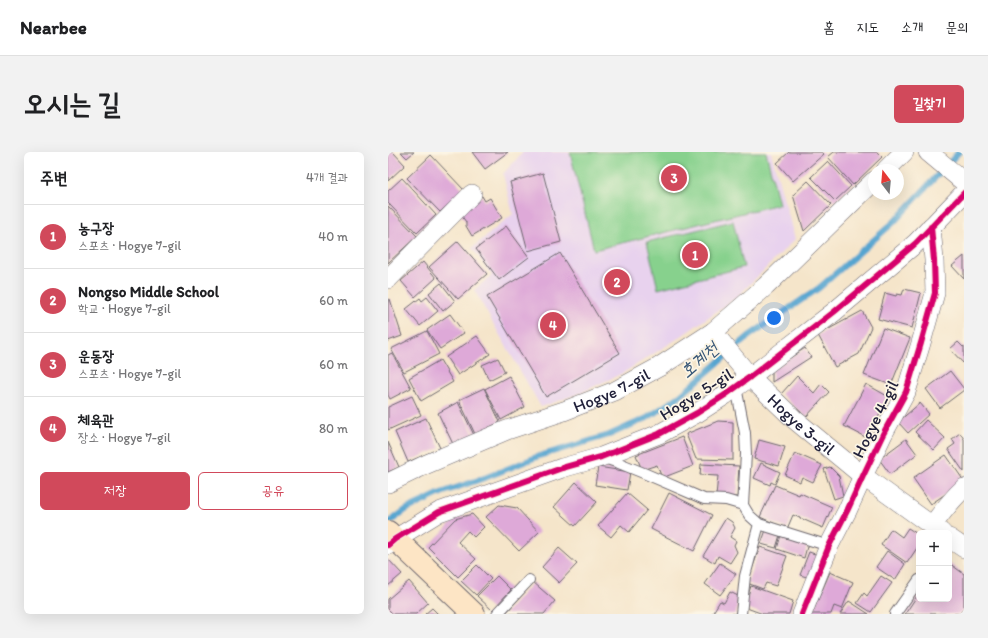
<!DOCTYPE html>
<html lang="ko">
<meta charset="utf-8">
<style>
:root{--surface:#fff;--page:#f2f2f2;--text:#202124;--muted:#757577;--line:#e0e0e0;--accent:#d1495b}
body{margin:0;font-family:Itim,"Poor Story",sans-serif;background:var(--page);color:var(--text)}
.controls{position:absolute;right:12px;bottom:12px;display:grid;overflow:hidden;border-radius:6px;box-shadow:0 4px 16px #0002}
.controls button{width:36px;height:36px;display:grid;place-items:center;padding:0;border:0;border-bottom:1px solid var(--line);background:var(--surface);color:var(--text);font:20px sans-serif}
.compass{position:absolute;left:480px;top:12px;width:36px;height:36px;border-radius:50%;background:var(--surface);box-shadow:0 4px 16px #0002;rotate:344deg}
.you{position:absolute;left:386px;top:166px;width:14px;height:14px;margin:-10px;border:3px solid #fff;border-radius:50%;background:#1a73e8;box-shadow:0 0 0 6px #1a73e833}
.badge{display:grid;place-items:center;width:26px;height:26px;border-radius:50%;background:var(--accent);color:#fff;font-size:13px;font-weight:700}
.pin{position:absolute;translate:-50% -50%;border:2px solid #fff;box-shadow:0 1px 4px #0006}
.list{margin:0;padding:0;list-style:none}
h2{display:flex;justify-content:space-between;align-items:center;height:52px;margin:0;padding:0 16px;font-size:17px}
h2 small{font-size:13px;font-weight:400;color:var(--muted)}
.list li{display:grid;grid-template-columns:26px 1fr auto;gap:12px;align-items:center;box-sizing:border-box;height:64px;padding:0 16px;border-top:1px solid var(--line)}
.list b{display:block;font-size:15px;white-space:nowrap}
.list p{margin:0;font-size:13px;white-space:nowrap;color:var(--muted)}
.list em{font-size:13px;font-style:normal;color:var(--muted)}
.actions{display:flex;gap:8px;padding:12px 16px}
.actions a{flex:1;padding:9px 0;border:1px solid var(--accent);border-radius:6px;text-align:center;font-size:14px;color:var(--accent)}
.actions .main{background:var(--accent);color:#fff}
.map{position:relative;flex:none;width:576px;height:462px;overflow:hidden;border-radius:6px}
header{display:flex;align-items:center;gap:24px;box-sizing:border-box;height:56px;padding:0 20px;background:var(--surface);border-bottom:1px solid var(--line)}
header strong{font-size:19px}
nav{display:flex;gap:22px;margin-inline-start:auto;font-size:14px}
.intro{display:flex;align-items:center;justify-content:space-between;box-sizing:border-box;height:96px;padding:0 24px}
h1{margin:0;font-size:28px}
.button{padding:10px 18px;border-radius:6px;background:var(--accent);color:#fff;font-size:14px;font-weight:700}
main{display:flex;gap:24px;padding:0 24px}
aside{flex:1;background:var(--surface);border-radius:6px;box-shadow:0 4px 16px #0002}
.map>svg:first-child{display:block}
</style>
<header>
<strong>Nearbee</strong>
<nav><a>홈</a><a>지도</a><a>소개</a><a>문의</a></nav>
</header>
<div class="intro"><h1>오시는 길</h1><a class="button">길찾기</a></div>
<main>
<aside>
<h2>주변<small>4개 결과</small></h2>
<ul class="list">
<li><span class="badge">1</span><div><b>농구장</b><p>스포츠 · Hogye 7-gil</p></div><em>40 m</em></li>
<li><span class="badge">2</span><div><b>Nongso Middle School</b><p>학교 · Hogye 7-gil</p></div><em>60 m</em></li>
<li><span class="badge">3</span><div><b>운동장</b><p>스포츠 · Hogye 7-gil</p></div><em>60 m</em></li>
<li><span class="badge">4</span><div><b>체육관</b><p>장소 · Hogye 7-gil</p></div><em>80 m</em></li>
</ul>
<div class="actions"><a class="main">저장</a><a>공유</a></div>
</aside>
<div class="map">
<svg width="576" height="462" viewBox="0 0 576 462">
<rect width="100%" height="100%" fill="#fcf5e5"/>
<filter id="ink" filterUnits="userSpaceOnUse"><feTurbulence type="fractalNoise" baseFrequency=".025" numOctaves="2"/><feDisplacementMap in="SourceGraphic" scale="8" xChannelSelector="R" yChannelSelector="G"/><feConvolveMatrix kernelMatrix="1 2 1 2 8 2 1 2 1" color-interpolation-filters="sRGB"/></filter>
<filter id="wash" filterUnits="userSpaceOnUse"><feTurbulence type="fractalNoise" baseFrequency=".012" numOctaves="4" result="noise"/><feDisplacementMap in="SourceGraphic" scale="16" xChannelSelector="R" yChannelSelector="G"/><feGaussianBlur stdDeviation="0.9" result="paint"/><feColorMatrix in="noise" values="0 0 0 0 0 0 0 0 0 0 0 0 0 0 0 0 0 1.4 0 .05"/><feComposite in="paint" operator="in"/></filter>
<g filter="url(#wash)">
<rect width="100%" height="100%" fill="#f5e5ca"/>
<path fill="#e8d2ee" d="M 135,0 L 383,0 L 407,87 L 348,146 L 289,187 L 235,221 L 192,241 L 153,255 L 86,138 L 104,123 L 84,96 L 125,62 L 115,22 Z"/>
<path fill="#87d18d" stroke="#547a64" d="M 182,0 L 378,0 L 391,52 L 206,98 Z
M 345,69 L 356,115 L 270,137 L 259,90 Z"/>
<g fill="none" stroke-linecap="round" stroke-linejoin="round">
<path stroke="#56a5d0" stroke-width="6" d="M 0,371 L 19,357 L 53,341 L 99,325 L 151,304 L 221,283 L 259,266 L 292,244 L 361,184 L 431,136 L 506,70 L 571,0"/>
</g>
<g id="blocks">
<path fill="#dea9d8" d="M 0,0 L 5,0 L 17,13 L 0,29 Z
M 13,0 L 26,0 L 19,6 Z
M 84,0 L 120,0 L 97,17 Z
M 401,0 L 434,0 L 436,2 L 405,29 L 389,11 Z
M 446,0 L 489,0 L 494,5 L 465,33 L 440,5 Z
M 43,3 L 76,38 L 52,60 L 19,26 Z
M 440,9 L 463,34 L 447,49 L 423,25 Z
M 155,21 L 173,90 L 140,99 L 122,30 Z
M 14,26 L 48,63 L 29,81 L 0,51 L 0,39 Z
M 420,29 L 443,53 L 416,79 L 405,43 Z
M 94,44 L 97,49 L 102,46 L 114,66 L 84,84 L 78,74 L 78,70 L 73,63 L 78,53 Z
M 0,54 L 29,84 L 0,111 Z
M 118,74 L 141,105 L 111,128 L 88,97 Z
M 70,89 L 99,122 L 70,147 L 41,115 Z
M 172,101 L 232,201 L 158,245 L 99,145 Z
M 576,104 L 576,127 L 564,114 Z
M 35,110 L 48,126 L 27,145 L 13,129 Z
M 53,131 L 67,149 L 55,159 L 41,141 Z
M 516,137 L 533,141 L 524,176 L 490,167 L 497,141 L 508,144 L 509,142 L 514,143 Z
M 39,145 L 50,159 L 32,174 L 18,157 L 32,146 L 34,149 Z
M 2,147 L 14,184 L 0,189 L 0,148 Z
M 474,159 L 483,175 L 471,202 L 447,215 L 430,183 Z
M 62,162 L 76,181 L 52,197 L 39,178 Z
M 495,176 L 522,186 L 503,233 L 476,223 Z
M 39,179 L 51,202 L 16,220 L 3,197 Z
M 89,184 L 102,202 L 70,223 L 58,205 Z
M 570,190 L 575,195 L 576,194 L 576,212 L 562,197 Z
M 417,196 L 423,205 L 384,230 L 384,218 Z
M 4,201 L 23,236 L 2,247 L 0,243 L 0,203 Z
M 110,206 L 117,220 L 101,228 L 94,213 Z
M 52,208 L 65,230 L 33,249 L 21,226 Z
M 562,219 L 576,237 L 576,238 L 552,256 L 538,237 Z
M 121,224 L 137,255 L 113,268 L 97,237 Z
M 409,224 L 426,241 L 433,232 L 441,240 L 418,265 L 393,242 Z
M 478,232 L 501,245 L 479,286 L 456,274 Z
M 96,236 L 112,270 L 87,282 L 71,248 Z
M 24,244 L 33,263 L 0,278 L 0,255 Z
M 70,250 L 86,283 L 65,292 L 50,261 Z
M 532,251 L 541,262 L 520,281 L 510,270 Z
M 38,266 L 52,296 L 20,310 L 7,280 Z
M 538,268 L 557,286 L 546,298 L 527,280 Z
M 330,269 L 345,270 L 345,308 L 308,307 L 298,282 Z
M 572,281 L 576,287 L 576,320 L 560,297 L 567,292 L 564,287 Z
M 294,285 L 305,314 L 274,326 L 269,313 L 254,318 L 248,303 Z
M 518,287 L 529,302 L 502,322 L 491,307 Z
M 371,288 L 397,295 L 391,314 L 366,307 Z
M 0,290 L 11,315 L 0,320 Z
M 407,301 L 434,313 L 425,330 L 414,325 L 412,330 L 397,323 Z
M 558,303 L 576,329 L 543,352 L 525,326 Z
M 373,311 L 392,320 L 387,332 L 383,330 L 382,333 L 366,326 Z
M 313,312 L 351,314 L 349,345 L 328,344 L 330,324 L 312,323 Z
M 210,315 L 242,320 L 239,338 L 207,333 Z
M 442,315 L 451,324 L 455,344 L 446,347 L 436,317 Z
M 188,330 L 209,350 L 187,374 L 166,355 Z
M 387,333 L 411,343 L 412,341 L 444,355 L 435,376 L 405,363 L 399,377 L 372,365 Z
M 239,341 L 259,358 L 241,380 L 233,373 L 223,385 L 210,374 Z
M 281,341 L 324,363 L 306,399 L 263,377 Z
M 111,353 L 129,356 L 151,380 L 131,399 L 98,365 Z
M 84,362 L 96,375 L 86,385 L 80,379 L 70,390 L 88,407 L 70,425 L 40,395 L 67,367 Z
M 338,366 L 344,370 L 347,376 L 342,385 L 348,389 L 346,393 L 349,400 L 342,411 L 330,404 L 327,411 L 315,404 Z
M 520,376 L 531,383 L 531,393 L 519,411 L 493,393 L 503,377 L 514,385 Z
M 378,378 L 392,383 L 388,396 L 373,392 Z
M 393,383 L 420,391 L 416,406 L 389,397 Z
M 372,395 L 399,404 L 388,434 L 378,431 L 375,437 L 359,431 Z
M 171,396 L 189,412 L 171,431 L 154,415 Z
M 499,399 L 517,412 L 507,428 L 488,415 Z
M 421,400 L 430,403 L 422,426 L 412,423 Z
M 0,407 L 14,422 L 0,434 Z
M 332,411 L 348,422 L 332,443 L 317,432 Z
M 561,411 L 576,422 L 576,456 L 572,462 L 517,462 L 531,441 L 531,447 L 561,447 Z
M 89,413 L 103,427 L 88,443 L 73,429 Z
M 442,420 L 465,430 L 454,457 L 446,454 L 443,462 L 424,462 Z
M 109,424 L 123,438 L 104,458 L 89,444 Z
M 493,424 L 504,431 L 483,460 L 469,451 L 476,441 L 479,444 Z
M 21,429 L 40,451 L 28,462 L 5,462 L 0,457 L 0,447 Z
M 145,430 L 167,449 L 156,462 L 117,462 Z
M 363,434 L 405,449 L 401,462 L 375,462 L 356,455 Z
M 342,440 L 350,444 L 348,462 L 324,462 L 332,449 L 336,451 Z
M 461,449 L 481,462 L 452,462 Z
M 44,456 L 50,462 L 37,462 Z"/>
</g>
</g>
<g filter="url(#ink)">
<use href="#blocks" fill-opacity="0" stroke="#6c666d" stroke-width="1"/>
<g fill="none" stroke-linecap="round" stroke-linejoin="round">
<defs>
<path id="lane" d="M 348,235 L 357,281 L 358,302 L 355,353 L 361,363 L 371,372 L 441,394
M 216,306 L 231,311 L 258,322 L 316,347 L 338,348 L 355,353
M 109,462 L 141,428
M 353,462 L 357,424 L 371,372
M 507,462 L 531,428"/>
<g id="street">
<path d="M 540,0 L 576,30"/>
<path d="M 498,18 L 516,0"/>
<path d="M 0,127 L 84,42"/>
<path id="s1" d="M 325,180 L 362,225 L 407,268 L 475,324 L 554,381"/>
<path id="s2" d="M 0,331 L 39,312 L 119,278 L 176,259 L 227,239 L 271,215 L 325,180 L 378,134 L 486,29"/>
<path d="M 544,374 C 554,360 563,348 576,336"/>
<path d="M 561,386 L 576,396"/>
<path d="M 0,393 L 7,387 L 51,360 L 174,316 L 213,305 L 271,282 L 309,261 L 337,243 L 362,225 L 446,160 L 528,91 L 576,41"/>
<path d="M 414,462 L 441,394 L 459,359 L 475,324 L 495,282 L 518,240 L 533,191 L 547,141 L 546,108 L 543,75"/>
</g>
<path id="secondary" d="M 0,380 L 86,462"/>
</defs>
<use href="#lane" stroke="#6c666d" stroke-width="12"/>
<use href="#street" stroke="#6c666d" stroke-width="20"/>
<use href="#secondary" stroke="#6c666d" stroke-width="24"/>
<use href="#lane" stroke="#fff" stroke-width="10"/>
<use href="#street" stroke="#fff" stroke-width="19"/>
<use href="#secondary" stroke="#fde5c5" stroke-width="22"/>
<defs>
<path id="cycleway" d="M 0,393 L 7,387 L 51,360 L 174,316 L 213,305 L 271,282 L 309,261 L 337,243 L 362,225 L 446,160 L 528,91 L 576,41
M 414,462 L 441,394 L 459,359 L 475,324 L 495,282 L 518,240 L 533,191 L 547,141 L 546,108 L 543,75"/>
</defs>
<use href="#cycleway" stroke="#fcf5e5" stroke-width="8"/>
<use href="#cycleway" stroke="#d6006c" stroke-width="6"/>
</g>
</g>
<g text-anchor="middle" stroke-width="3.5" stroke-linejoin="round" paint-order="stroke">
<g font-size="17" fill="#22223b" stroke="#fcf5e5">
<text dy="6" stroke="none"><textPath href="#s2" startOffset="242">Hogye 7-gil</textPath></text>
<text transform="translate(308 242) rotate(-32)" y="6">Hogye 5-gil</text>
<text transform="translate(487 267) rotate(-64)" y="6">Hogye 4-gil</text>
<text dy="6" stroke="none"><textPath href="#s1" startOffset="128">Hogye 3-gil</textPath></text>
</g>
<g font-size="18" font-style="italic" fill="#375677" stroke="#fcf5e5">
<text transform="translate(311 208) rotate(-41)" y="6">호계천</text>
</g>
</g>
</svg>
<div class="controls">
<button>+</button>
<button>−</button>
</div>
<svg class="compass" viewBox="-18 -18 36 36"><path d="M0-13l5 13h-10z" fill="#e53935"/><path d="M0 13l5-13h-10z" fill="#757577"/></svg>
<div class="you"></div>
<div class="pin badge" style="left:307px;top:103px">1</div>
<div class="pin badge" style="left:229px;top:130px">2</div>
<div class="pin badge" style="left:286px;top:26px">3</div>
<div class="pin badge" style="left:165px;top:173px">4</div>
</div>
</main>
